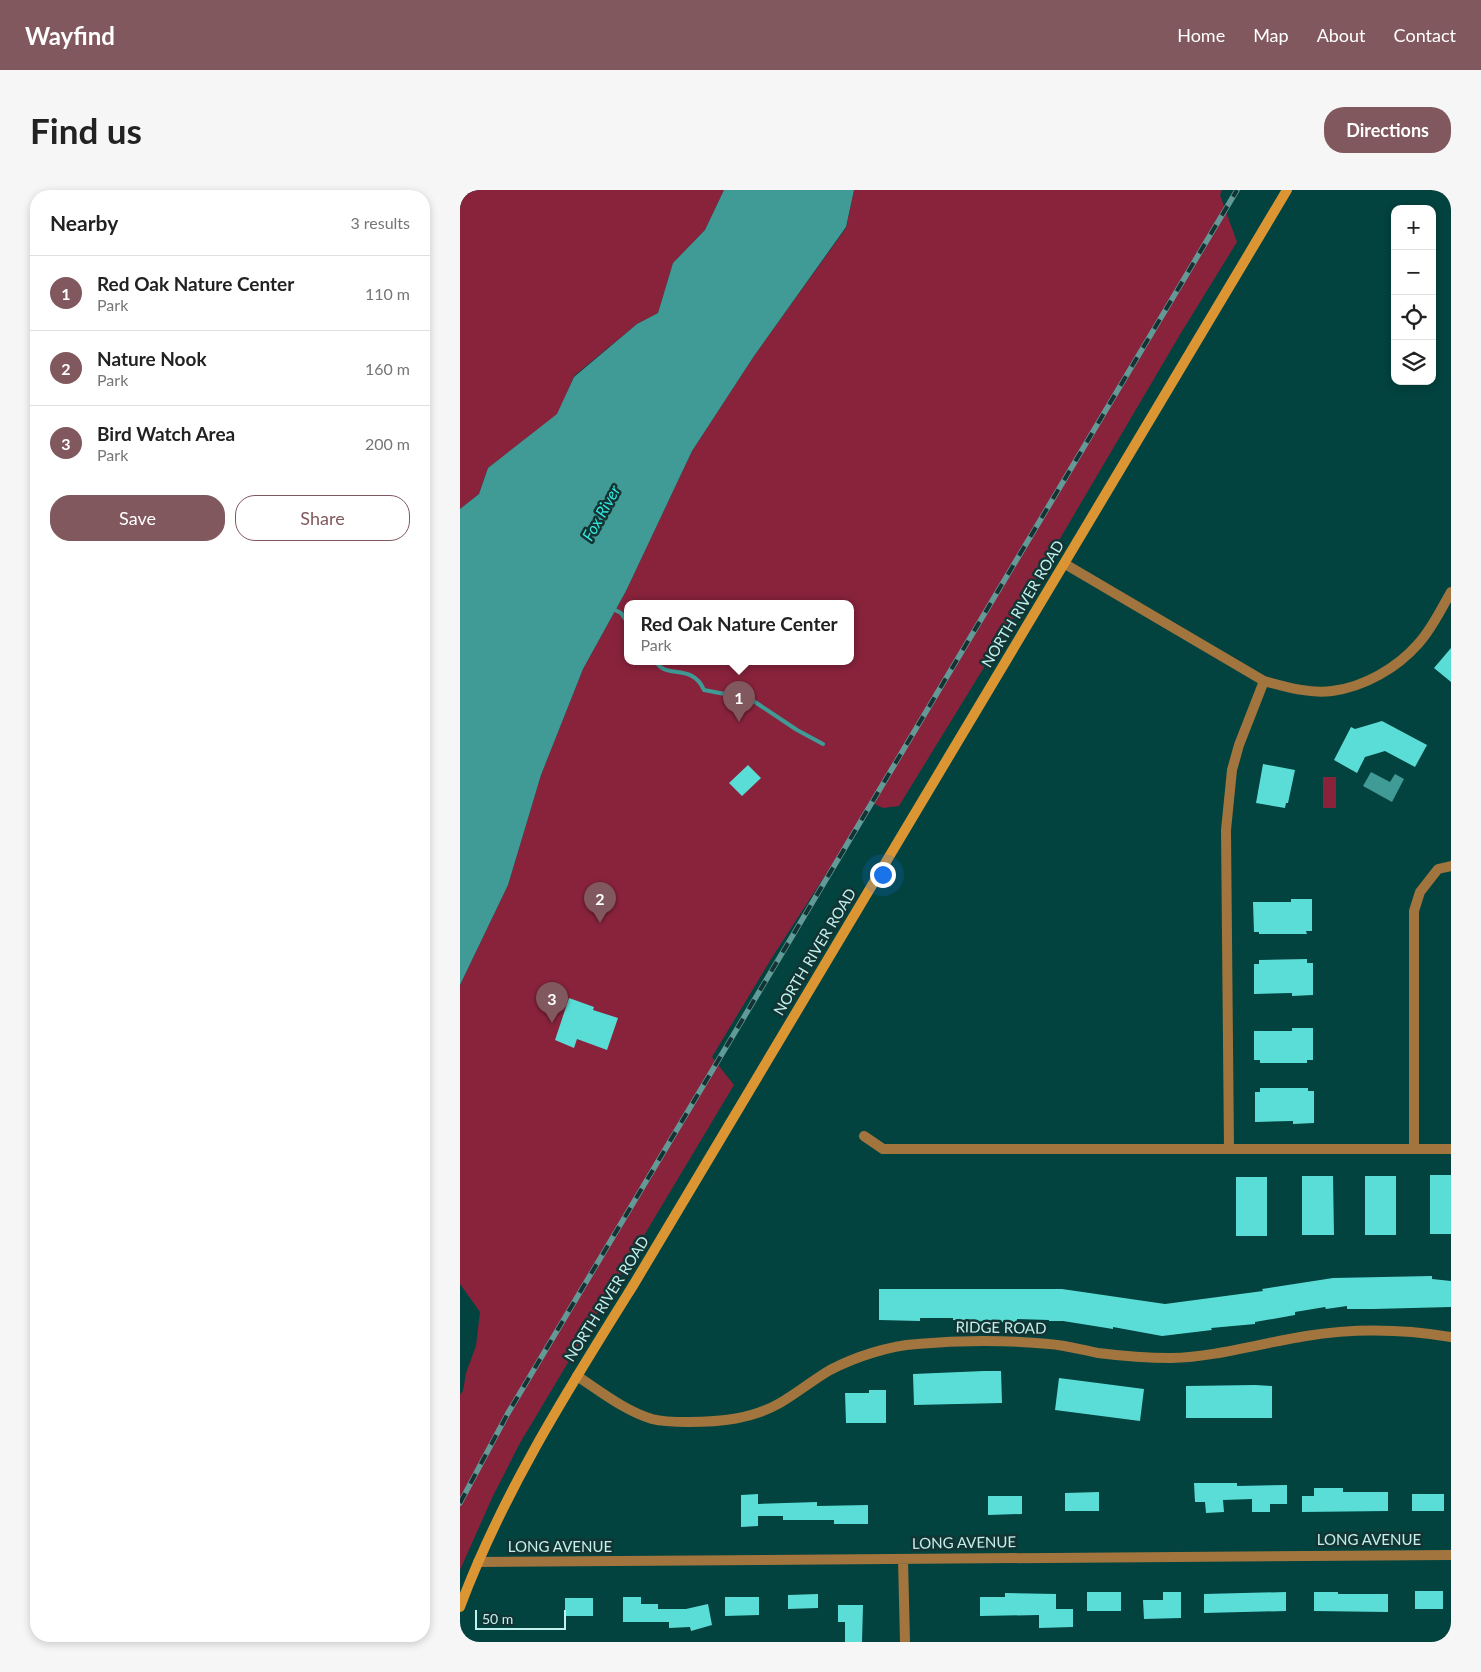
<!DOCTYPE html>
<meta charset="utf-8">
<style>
:root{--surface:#fff;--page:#f6f6f6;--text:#222;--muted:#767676;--line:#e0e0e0;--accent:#80585d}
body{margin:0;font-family:Lato,sans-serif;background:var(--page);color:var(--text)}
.controls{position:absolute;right:15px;top:15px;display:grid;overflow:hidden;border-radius:10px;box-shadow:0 2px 8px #0003}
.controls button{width:45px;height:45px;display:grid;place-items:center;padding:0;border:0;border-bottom:1px solid var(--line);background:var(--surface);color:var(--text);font:25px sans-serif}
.scale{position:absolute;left:15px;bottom:12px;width:91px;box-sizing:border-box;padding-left:5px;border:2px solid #c1f0ed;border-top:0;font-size:14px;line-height:18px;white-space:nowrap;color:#c1f0ed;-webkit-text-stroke:4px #133433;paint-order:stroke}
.you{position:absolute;left:422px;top:684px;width:18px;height:18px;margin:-12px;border:4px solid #fff;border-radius:50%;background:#1a73e8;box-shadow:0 0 0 8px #1a73e833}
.badge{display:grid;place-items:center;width:32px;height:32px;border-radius:50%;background:var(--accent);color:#fff;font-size:16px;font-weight:700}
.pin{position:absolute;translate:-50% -41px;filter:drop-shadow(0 1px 2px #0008)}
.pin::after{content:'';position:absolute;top:26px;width:18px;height:15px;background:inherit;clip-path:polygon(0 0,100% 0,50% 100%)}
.popup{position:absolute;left:164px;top:410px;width:230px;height:65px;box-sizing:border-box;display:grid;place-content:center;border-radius:10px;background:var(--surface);filter:drop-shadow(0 1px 4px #0005);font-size:16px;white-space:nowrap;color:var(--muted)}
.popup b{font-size:19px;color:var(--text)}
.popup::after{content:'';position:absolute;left:50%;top:100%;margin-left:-10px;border:10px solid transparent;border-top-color:var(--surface)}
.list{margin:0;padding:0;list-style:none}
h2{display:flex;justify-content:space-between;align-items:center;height:65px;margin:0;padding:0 20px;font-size:21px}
h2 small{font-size:16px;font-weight:400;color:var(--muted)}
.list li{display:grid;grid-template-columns:32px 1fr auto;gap:15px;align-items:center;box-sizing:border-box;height:75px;padding:0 20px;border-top:1px solid var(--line)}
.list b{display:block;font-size:19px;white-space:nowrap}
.list p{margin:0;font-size:16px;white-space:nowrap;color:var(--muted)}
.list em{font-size:16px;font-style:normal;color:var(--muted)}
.actions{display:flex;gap:10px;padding:15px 20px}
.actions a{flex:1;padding:11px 0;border:1px solid var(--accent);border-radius:20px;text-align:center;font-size:18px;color:var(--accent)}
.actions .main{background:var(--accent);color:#fff}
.icon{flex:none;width:28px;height:28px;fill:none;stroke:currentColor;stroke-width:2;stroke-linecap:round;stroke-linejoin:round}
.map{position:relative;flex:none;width:991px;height:1452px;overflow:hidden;border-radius:20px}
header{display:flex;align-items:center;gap:30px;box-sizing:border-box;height:70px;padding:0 25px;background:var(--accent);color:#fff}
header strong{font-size:24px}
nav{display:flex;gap:28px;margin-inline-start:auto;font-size:18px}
.intro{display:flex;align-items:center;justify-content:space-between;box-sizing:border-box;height:120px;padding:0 30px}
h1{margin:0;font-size:35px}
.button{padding:12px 22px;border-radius:20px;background:var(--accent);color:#fff;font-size:18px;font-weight:700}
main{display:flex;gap:30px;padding:0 30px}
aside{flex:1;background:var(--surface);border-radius:20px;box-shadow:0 2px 8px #0003}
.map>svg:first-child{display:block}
</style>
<header>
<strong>Wayfind</strong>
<nav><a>Home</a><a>Map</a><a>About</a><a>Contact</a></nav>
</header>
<div class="intro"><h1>Find us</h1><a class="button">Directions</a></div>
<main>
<aside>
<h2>Nearby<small>3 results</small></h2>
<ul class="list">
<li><span class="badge">1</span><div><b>Red Oak Nature Center</b><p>Park</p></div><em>110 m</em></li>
<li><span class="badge">2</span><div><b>Nature Nook</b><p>Park</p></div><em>160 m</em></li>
<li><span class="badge">3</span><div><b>Bird Watch Area</b><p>Park</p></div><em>200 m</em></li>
</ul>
<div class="actions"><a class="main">Save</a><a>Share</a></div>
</aside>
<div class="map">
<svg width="991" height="1452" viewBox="0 0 991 1452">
<rect width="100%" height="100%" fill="#02423f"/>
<path fill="#89233c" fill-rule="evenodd" d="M 0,0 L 264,0 L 245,40 L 213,73 L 198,123 L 177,134 L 114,186 L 98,224 L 28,278 L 19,304 L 0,319 Z
M 394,0 L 762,0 L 760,5 L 777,52 L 721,143 L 531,466 L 439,616 L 423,618 L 412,613 L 313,766 L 252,867 L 274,895 L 60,1253 L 33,1306 L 0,1380 L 0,1204 L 3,1201 L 6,1183 L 16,1156 L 20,1122 L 0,1094 L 0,795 L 48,695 L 81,585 L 123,479 L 166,401 L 232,261 L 294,166 L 386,38 ZM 168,413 L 390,413 L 390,471 L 168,471 Z
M 863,587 L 876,587 L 876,618 L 863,618 Z"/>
<path fill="#409a96" d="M 264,0 L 394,0 L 386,37 L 294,166 L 232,261 L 166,401 L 123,479 L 81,585 L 48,695 L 0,795 L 0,319 L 19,304 L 28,278 L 97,224 L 114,187 L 177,134 L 198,123 L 213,73 L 245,40 Z
M 911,582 L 930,592 L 935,584 L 944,589 L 932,612 L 903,596 Z"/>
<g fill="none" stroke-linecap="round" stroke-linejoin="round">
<path stroke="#409a96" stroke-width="4" d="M 155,420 L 161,423 L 168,433
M 196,471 C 204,490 232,472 244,500 L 270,505 L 274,504 L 292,510 L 337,540 L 363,554"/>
</g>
<path fill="#5bddd7" d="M 991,458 L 991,492 L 974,478 Z
M 922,531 L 967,555 L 955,577 L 925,561 L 905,567 L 897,583 L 874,570 L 891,537 L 895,539 Z
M 803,574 L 835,580 L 828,613 L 826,613 L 825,618 L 796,613 Z
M 288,575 L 301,588 L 282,606 L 269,593 Z
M 831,709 L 852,709 L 852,741 L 846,741 L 847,744 L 799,744 L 799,742 L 794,742 L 793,712 L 831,712 Z
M 847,769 L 847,773 L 853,773 L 853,805 L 832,806 L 832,803 L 794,804 L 794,774 L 799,774 L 799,770 Z
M 109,808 L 134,817 L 133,820 L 158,828 L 147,860 L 117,849 L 114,858 L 95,850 Z
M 832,838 L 853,838 L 853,870 L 847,870 L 847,873 L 800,873 L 800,870 L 794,870 L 794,841 L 832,841 Z
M 800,898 L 848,898 L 848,901 L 854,901 L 854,933 L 833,934 L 833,931 L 795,932 L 795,902 L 800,902 Z
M 970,985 L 991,985 L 991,1044 L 970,1044 Z
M 842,986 L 873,986 L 874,1045 L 842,1045 Z
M 905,986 L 936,986 L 936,1045 L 905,1045 Z
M 776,987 L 807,987 L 807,1046 L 776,1046 Z
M 972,1086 L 972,1089 L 991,1091 L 991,1117 L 913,1119 L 887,1119 L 887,1116 L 866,1119 L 865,1117 L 835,1122 L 835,1125 L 795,1132 L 795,1134 L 751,1138 L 752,1140 L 702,1146 L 653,1137 L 653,1139 L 603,1131 L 589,1131 L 589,1130 L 557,1129 L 557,1132 L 533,1132 L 493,1130 L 493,1128 L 460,1128 L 460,1131 L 419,1130 L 419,1099 L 602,1099 L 705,1114 L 803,1101 L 802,1099 L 873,1088 Z
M 524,1181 L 541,1181 L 542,1213 L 454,1215 L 453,1184 Z
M 599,1188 L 684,1199 L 680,1231 L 595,1220 Z
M 795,1195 L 812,1196 L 812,1228 L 726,1228 L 726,1196 Z
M 409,1200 L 426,1200 L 426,1233 L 386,1233 L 385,1203 L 409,1203 Z
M 734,1293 L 777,1293 L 777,1296 L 827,1295 L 827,1314 L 810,1314 L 810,1322 L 792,1322 L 792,1309 L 763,1310 L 764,1322 L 746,1323 L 745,1312 L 735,1312 Z
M 854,1298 L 883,1298 L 883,1302 L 928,1302 L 928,1321 L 842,1322 L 842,1306 L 854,1306 Z
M 639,1302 L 639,1321 L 605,1321 L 605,1303 Z
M 298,1304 L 298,1314 L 357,1312 L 357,1316 L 408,1315 L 408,1334 L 374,1334 L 374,1330 L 323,1330 L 323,1326 L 298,1326 L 298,1336 L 281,1337 L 281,1305 Z
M 952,1304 L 984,1304 L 984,1321 L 952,1321 Z
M 528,1306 L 562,1306 L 562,1324 L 528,1325 Z
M 955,1401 L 983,1401 L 983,1419 L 955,1419 Z
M 627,1402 L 661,1402 L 661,1421 L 627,1421 Z
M 703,1402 L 721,1402 L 721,1428 L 684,1429 L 683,1410 L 703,1410 Z
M 826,1402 L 826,1421 L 744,1423 L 744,1404 Z
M 854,1402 L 878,1402 L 878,1404 L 928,1404 L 928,1422 L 854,1421 Z
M 545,1403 L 596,1404 L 596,1419 L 613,1419 L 613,1437 L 579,1438 L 579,1425 L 520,1426 L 520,1407 L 545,1407 Z
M 358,1404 L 358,1418 L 328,1419 L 328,1405 Z
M 163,1407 L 181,1407 L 181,1414 L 198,1414 L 198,1419 L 226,1419 L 248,1414 L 252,1435 L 231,1441 L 230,1437 L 209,1438 L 209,1432 L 163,1432 Z
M 265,1407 L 299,1407 L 299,1425 L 265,1426 Z
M 105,1408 L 133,1408 L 133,1426 L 105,1426 Z
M 378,1415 L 403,1415 L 402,1452 L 385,1452 L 385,1432 L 378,1432 Z"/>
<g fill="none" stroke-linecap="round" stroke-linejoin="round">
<path stroke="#a1753d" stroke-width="10" d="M 605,374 L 804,491 L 779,555 L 772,580 L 766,640 L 769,959 L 991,959
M 804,491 C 826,497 850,504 872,501 C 904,497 937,478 958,454 C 972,439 981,419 991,402
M 404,946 L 423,959 L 769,959
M 954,959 L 954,721 L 960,702 L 978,679 L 991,676
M 117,1186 C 140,1201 165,1221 192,1229 C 204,1232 216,1232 228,1232 C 261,1232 292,1229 320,1213 C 337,1203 353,1190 370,1180 C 395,1167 428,1156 457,1154 C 500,1150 546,1150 589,1154 C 605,1155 622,1160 638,1163 C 662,1166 687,1168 711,1168 C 756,1167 801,1153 846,1146 C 894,1138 943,1139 991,1147
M 443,1369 L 445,1452
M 18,1372 L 991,1365"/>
<path stroke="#dc9533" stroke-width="10" d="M 0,1417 C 43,1302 109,1198 174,1094 L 827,0"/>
<defs>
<path id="rail" d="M 0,1313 L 48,1223 L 777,0"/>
</defs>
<use href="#rail" stroke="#629a97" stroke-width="5.5"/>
<use href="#rail" stroke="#133433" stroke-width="4" stroke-dasharray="11" stroke-linecap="butt"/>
</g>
<g text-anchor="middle" stroke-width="5" stroke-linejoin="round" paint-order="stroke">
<g font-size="15" fill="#c1f0ed" stroke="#133433">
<text transform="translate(563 414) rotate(-59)" y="5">NORTH RIVER ROAD</text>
<text transform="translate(355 762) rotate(-59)" y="5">NORTH RIVER ROAD</text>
<text transform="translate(147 1109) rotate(-58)" y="5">NORTH RIVER ROAD</text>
<text transform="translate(541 1138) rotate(1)" y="5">RIDGE ROAD</text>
<text x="909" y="1355">LONG AVENUE</text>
<text transform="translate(504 1353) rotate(-1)" y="5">LONG AVENUE</text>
<text x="100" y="1362">LONG AVENUE</text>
</g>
<g font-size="16" font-style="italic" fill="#32eae3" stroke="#133433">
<text transform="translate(141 323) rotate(-61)" y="6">Fox River</text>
</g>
</g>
</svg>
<div class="controls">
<button>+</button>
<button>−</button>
<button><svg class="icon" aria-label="locate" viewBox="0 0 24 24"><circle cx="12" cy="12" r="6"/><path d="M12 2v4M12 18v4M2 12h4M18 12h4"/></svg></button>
<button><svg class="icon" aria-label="layers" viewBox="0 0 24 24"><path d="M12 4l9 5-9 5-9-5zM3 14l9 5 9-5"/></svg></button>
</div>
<div class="scale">50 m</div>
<div class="you"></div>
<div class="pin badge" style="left:279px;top:532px">1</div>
<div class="popup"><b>Red Oak Nature Center</b>Park</div>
<div class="pin badge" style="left:140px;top:733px">2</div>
<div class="pin badge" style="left:92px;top:833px">3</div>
</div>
</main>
